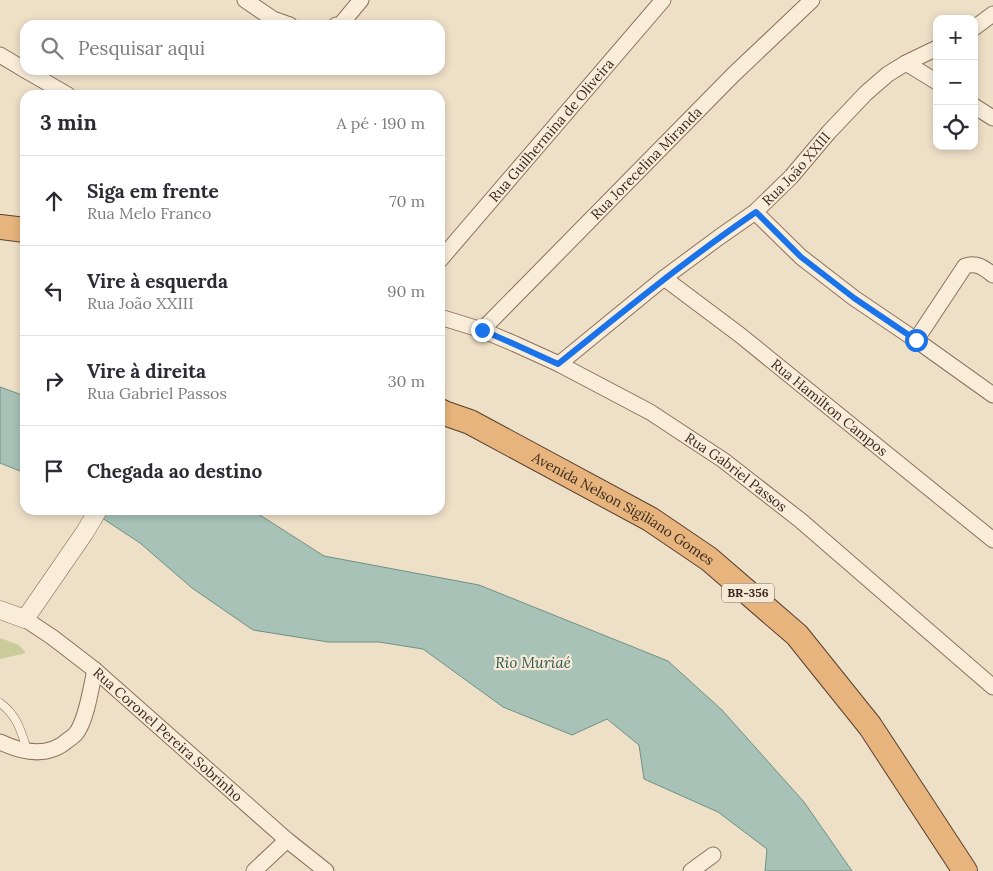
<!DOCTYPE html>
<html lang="pt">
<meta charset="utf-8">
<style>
:root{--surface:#fff;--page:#f7f7f7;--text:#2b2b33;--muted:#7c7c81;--line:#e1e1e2}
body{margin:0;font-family:Lora,serif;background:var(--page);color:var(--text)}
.controls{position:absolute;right:15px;top:15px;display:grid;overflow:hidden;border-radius:10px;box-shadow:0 2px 8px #0003}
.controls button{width:45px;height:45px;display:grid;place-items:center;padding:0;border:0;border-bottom:1px solid var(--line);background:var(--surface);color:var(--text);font:25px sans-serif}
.stop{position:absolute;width:15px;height:15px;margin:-11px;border:4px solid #1a73e8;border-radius:50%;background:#fff}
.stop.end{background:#1a73e8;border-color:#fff;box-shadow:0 1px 5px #0008}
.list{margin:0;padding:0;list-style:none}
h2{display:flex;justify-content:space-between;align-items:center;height:65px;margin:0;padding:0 20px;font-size:21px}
h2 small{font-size:16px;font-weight:400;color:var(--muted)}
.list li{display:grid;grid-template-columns:32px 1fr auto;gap:15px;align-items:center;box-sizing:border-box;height:90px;padding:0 20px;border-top:1px solid var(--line)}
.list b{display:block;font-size:19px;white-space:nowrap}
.list p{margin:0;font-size:16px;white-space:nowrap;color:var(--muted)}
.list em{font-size:16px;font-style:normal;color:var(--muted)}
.icon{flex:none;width:28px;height:28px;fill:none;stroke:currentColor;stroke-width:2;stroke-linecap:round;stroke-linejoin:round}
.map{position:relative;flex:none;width:993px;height:871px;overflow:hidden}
.search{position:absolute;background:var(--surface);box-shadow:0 2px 8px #0003;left:20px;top:20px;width:425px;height:55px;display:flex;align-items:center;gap:12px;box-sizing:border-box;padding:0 18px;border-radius:15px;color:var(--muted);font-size:19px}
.panel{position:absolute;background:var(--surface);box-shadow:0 2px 8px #0003;left:20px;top:90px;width:425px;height:425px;border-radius:15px}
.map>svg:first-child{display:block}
</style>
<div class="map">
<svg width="993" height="871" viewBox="0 0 993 871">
<rect width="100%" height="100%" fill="#eedfc7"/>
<path fill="#cbcc9b" d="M 0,638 L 19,645 L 26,653 L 0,659 Z"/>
<path fill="#a8c2b8" stroke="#6e9185" d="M 0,387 L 25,396 L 25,473 L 0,463 Z
M 90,510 L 252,510 L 324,556 L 479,585 L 668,661 L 722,710 L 804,802 L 852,871 L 765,871 L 767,849 L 718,812 L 644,779 L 639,745 L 607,719 L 572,735 L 503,707 L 423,649 L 379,642 L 328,642 L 253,630 L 192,588 L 140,543 Z"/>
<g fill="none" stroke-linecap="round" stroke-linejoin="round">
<defs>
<path id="service" d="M 0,703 C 18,716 21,732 28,752"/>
<g id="minor">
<path d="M 245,0 L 273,19 L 290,25"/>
<path d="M 336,25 L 341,24 L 361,0"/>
<path d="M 974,28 L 993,14"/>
<path d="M 0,55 L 25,70"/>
<path d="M 906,63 L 937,82"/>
<path d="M 25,70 L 68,95"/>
<path d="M 974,106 L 993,118"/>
<path d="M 755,212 L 801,257 L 854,298 L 916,340 L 993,395"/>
<path id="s1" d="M 440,260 L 663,0"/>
<path id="s2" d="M 664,278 L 740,335 L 993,540"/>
<path id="s3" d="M 440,317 L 482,330 L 515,344 L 559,364 L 650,412 L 723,460 L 800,520 L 993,687"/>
<path id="s4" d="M 482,330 L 733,75 L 812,0"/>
<path d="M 916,340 L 965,266 C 977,262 984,268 993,275"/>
<path id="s5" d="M 559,364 L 664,278 L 718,238 L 755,212 L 791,177 L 829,132 L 866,93 L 888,74 L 906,63 L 937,48"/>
<path id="s6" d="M 25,619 L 52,637 L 95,670 L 287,840 L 326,871"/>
<path d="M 0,742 C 23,753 48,758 68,740 C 71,738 75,735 77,732 C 87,718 91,687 95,670"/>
<path d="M 254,871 L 287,840"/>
<path d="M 691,871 L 713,855"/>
</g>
<path id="tertiary" d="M 0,610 L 25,619 L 85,532 L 98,510"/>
<g id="trunk">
<path d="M 0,227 L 25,230"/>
<path id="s7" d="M 440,411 L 444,413 L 470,422 L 650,519 L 709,559 L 797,635 L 870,726 L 965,871"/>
</g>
</defs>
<use href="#service" stroke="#8a715c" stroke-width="9"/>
<use href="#minor" stroke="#8a715c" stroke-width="17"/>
<use href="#tertiary" stroke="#8a715c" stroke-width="19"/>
<use href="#trunk" stroke="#584030" stroke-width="26"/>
<use href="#service" stroke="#f9edda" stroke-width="8"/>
<use href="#minor" stroke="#f9edda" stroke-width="15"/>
<use href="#tertiary" stroke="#f9edda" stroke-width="18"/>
<use href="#trunk" stroke="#e6b47c" stroke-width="24"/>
</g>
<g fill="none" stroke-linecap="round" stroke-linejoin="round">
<path stroke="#1a73e8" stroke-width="6" d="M 482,330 L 514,344 L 558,364 C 623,312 687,259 756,212 L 801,257 L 854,298 L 916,340"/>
</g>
<g text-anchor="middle" stroke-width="4.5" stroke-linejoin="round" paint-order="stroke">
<rect fill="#f6ead6" stroke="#726457" stroke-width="1" x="722" y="583.5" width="52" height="19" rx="4"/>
<g font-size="12" font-weight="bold" fill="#3a2a20">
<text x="748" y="597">BR-356</text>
</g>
<g font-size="14" fill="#3a2a20" stroke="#f6ead6">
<text dy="5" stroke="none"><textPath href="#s1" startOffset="171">Rua Guilhermina de Oliveira</textPath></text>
<text dy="5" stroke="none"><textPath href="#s4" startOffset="234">Rua Jorecelina Miranda</textPath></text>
<text dy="5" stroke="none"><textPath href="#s5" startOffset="308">Rua João XXIII</textPath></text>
<text dy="5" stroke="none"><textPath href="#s2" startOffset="210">Rua Hamilton Campos</textPath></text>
<text dy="5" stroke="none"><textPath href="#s3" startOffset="336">Rua Gabriel Passos</textPath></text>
<text dy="5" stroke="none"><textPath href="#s7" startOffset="208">Avenida Nelson Sigiliano Gomes</textPath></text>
<text dy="5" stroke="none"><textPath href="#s6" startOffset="184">Rua Coronel Pereira Sobrinho</textPath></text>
</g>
<g font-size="15" font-style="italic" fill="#2f5a54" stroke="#f6ead6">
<text x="533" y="668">Rio Muriaé</text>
</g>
</g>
</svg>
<div class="controls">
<button>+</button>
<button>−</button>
<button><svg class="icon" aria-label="locate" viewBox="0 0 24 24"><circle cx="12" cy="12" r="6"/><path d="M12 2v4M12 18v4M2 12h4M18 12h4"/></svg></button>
</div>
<div class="stop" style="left:916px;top:340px"></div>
<div class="stop end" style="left:482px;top:330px"></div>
<div class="search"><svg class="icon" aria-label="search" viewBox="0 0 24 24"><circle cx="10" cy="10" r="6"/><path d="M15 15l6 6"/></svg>Pesquisar aqui</div>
<section class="panel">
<h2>3 min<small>A pé · 190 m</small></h2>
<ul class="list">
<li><svg class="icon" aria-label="ahead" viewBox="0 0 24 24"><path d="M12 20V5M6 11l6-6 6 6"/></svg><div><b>Siga em frente</b><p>Rua Melo Franco</p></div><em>70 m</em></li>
<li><svg class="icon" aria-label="left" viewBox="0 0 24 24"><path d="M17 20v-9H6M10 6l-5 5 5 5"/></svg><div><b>Vire à esquerda</b><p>Rua João XXIII</p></div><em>90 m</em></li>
<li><svg class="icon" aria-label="right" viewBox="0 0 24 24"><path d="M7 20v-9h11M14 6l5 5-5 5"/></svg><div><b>Vire à direita</b><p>Rua Gabriel Passos</p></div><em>30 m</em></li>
<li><svg class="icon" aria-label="arrive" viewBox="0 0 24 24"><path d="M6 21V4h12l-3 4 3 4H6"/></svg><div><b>Chegada ao destino</b></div></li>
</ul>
</section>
</div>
